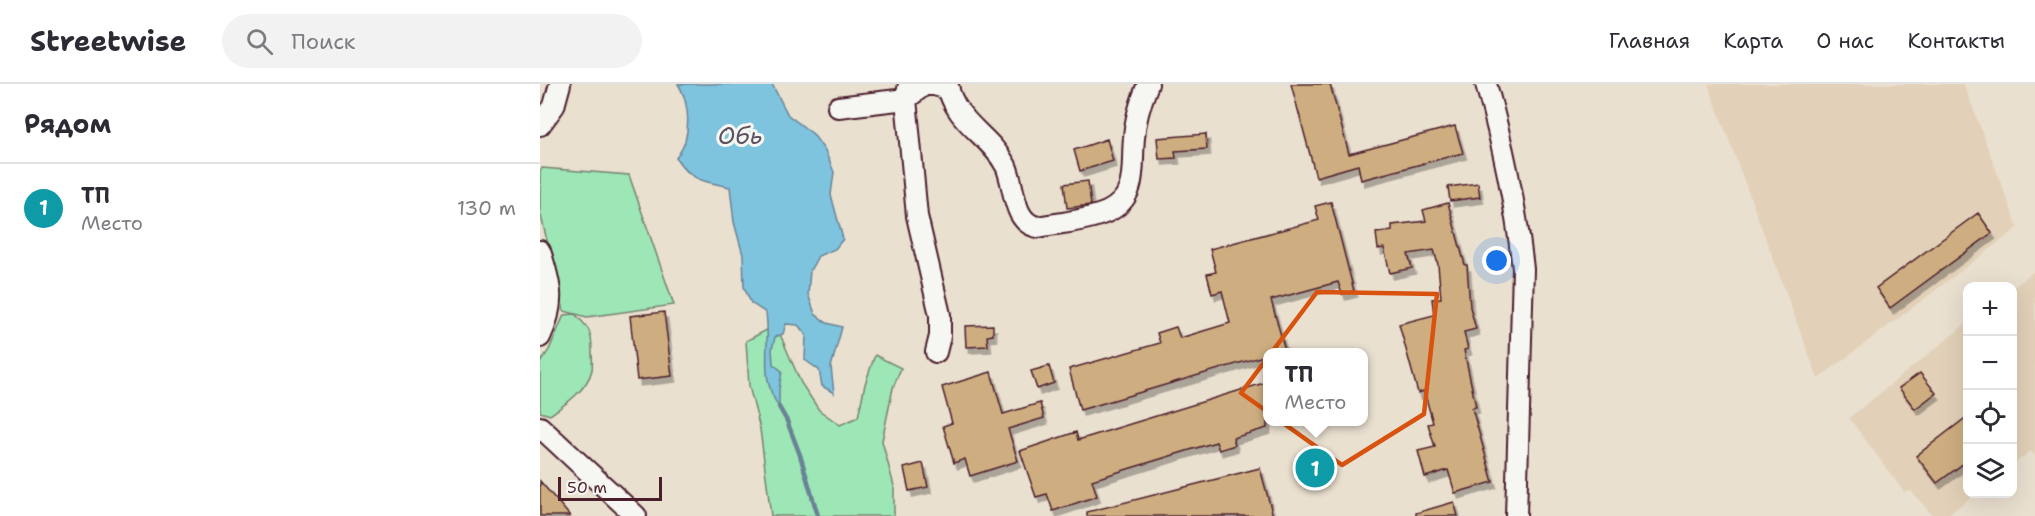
<!DOCTYPE html>
<html lang="ru">
<meta charset="utf-8">
<style>
:root{--surface:#fff;--page:#f2f2f3;--text:#2b2b33;--muted:#7c7c81;--line:#e1e1e2;--accent:#b45309}
body{margin:0;font-family:"Shantell Sans",sans-serif;background:var(--page);color:var(--text)}
.controls{position:absolute;right:18px;bottom:18px;display:grid;overflow:hidden;border-radius:12px;box-shadow:0 6px 24px #0002}
.controls button{width:54px;height:54px;display:grid;place-items:center;padding:0;border:0;border-bottom:2px solid var(--line);background:var(--surface);color:var(--text);font:30px sans-serif}
.scale{position:absolute;left:18px;bottom:15px;width:104px;box-sizing:border-box;padding-left:6px;border:3px solid #4a1f2b;border-top:0;font-size:16px;line-height:21px;white-space:nowrap;color:#4a1f2b;-webkit-text-stroke:4px #f6f6f2;paint-order:stroke}
.you{position:absolute;left:957px;top:177px;width:21px;height:21px;margin:-15px;border:4px solid #fff;border-radius:50%;background:#1a73e8;box-shadow:0 0 0 9px #1a73e833}
.badge{display:grid;place-items:center;width:39px;height:39px;border-radius:50%;background:var(--accent);color:#fff;font-size:20px;font-weight:700}
.pin{position:absolute;translate:-50% -50%;border:3px solid #fff;box-shadow:0 2px 6px #0006}
.popup{position:absolute;left:723px;top:264px;width:105px;height:78px;box-sizing:border-box;display:grid;place-content:center;border-radius:12px;background:var(--surface);filter:drop-shadow(0 2px 4px #0005);font-size:20px;white-space:nowrap;color:var(--muted)}
.popup b{font-size:22px;color:var(--text)}
.popup::after{content:'';position:absolute;left:50%;top:100%;margin-left:-12px;border:12px solid transparent;border-top-color:var(--surface)}
.list{margin:0;padding:0;list-style:none}
h2{display:flex;justify-content:space-between;align-items:center;height:78px;margin:0;padding:0 24px;font-size:26px}
h2 small{font-size:20px;font-weight:400;color:var(--muted)}
.list li{display:grid;grid-template-columns:39px 1fr auto;gap:18px;align-items:center;box-sizing:border-box;height:90px;padding:0 24px;border-top:2px solid var(--line)}
.list b{display:block;font-size:22px;white-space:nowrap}
.list p{margin:0;font-size:20px;white-space:nowrap;color:var(--muted)}
.list em{font-size:20px;font-style:normal;color:var(--muted)}
.icon{flex:none;width:33px;height:33px;fill:none;stroke:currentColor;stroke-width:2;stroke-linecap:round;stroke-linejoin:round}
.map{position:relative;flex:none;width:1495px;height:432px;overflow:hidden}
header{display:flex;align-items:center;gap:36px;box-sizing:border-box;height:84px;padding:0 30px;background:var(--surface);border-bottom:2px solid var(--line)}
header strong{font-size:28px}
nav{display:flex;gap:33px;margin-inline-start:auto;font-size:21px}
.search{width:420px;height:54px;background:var(--page);display:flex;align-items:center;gap:15px;box-sizing:border-box;padding:0 21px;border-radius:33px;color:var(--muted);font-size:22px}
main{display:flex}
aside{flex:1;background:var(--surface)}
.map>svg:first-child{display:block}
</style>
<header>
<strong>Streetwise</strong>
<div class="search"><svg class="icon" aria-label="search" viewBox="0 0 24 24"><circle cx="10" cy="10" r="6"/><path d="M15 15l6 6"/></svg>Поиск</div>
<nav><a>Главная</a><a>Карта</a><a>О нас</a><a>Контакты</a></nav>
</header>
<main>
<aside>
<h2>Рядом<small></small></h2>
<ul class="list">
<li><span class="badge" style="background:#0f9aa8">1</span><div><b>ТП</b><p>Место</p></div><em>130 m</em></li>
</ul>
</aside>
<div class="map">
<svg width="1495" height="432" viewBox="0 0 1495 432">
<defs>
<filter id="shadow"><feDropShadow dx="3.5" dy="6" stdDeviation="0" flood-color="#0004"/></filter>
</defs>
<rect width="100%" height="100%" fill="#eae0d0"/>
<filter id="ink" filterUnits="userSpaceOnUse"><feTurbulence type="fractalNoise" baseFrequency=".0167" numOctaves="2"/><feDisplacementMap in="SourceGraphic" scale="12" xChannelSelector="R" yChannelSelector="G"/><feConvolveMatrix kernelMatrix="1 2 1 2 8 2 1 2 1" color-interpolation-filters="sRGB"/></filter>
<g filter="url(#ink)">
<path fill="#e2d1b8" d="M 1168,0 L 1424,0 L 1478,144 L 1278,295 Z
M 1495,186 L 1495,372 L 1491,367 L 1473,381 L 1473,204 Z
M 1427,239 L 1428,410 L 1436,410 L 1406,432 L 1393,432 L 1371,407 L 1364,408 L 1309,334 Z"/>
<path fill="#9de6b5" stroke="#748270" stroke-width="1.5" d="M 2,84 L 89,91 L 134,221 L 47,233 L 24,227 L 0,128 L 0,87 Z
M 35,230 C 49,244 52,247 52,267 C 52,273 53,280 52,286 C 47,306 26,320 10,331 L 0,328 L 0,279 L 9,266 L 24,231 Z
M 236,241 L 261,299 L 279,326 L 300,341 L 318,333 L 325,300 L 335,271 L 361,284 L 353,304 L 342,357 L 354,402 L 354,432 L 231,432 L 220,345 L 209,302 L 206,257 Z"/>
<path fill="#7ec4de" stroke="#698296" stroke-width="1.5" d="M 138,0 L 232,0 L 248,31 L 273,50 L 285,67 L 294,88 L 291,111 L 303,155 L 295,165 L 278,172 L 270,187 L 268,210 L 275,230 L 287,239 L 302,243 L 291,283 L 294,309 L 282,302 L 279,286 L 265,276 L 266,251 L 258,241 L 246,240 L 243,250 L 235,253 L 232,265 L 233,280 L 242,287 L 239,305 L 239,323 C 218,292 231,263 226,229 L 211,219 L 204,203 L 203,171 L 194,138 L 190,103 C 164,97 152,98 136,74 C 139,69 144,63 145,57 C 150,40 148,15 138,0 Z"/>
<g fill="none" stroke-linecap="round" stroke-linejoin="round">
<path stroke="#698296" stroke-width="4.5" d="M 239,323 L 247,337 L 260,371 L 278,432"/>
</g>
<path fill="#ceae81" stroke="#4a1f2b" stroke-width="1.5" filter="url(#shadow)" d="M 751,0 L 790,0 L 809,70 L 915,42 L 923,69 L 821,96 L 818,81 L 776,93 Z
M 666,50 L 667,65 L 635,67 L 636,74 L 619,75 L 617,54 Z
M 567,55 L 573,77 L 540,87 L 534,66 Z
M 548,97 L 551,121 L 527,124 L 524,100 Z
M 938,99 L 940,113 L 910,117 L 908,103 Z
M 791,118 L 814,207 L 802,210 L 798,198 L 731,216 L 745,266 L 727,268 L 727,271 L 540,326 L 529,285 L 620,259 L 617,249 L 636,243 L 640,254 L 690,239 L 682,207 L 672,210 L 667,190 L 676,188 L 670,165 L 779,136 L 775,122 Z
M 908,119 L 925,181 L 927,181 L 930,223 L 936,245 L 924,248 L 928,265 L 924,266 L 936,323 L 932,324 L 953,398 L 915,409 L 908,386 L 885,393 L 878,367 L 895,363 L 888,340 L 893,339 L 884,307 L 878,309 L 859,240 L 894,231 L 892,215 L 901,214 L 898,181 L 894,166 L 868,170 L 872,184 L 850,189 L 844,164 L 838,165 L 836,149 L 852,147 L 852,141 L 886,137 L 883,126 Z
M 1438,129 L 1452,149 L 1350,224 L 1336,204 Z
M 124,228 L 132,292 L 97,296 L 90,232 Z
M 453,241 L 453,251 L 447,252 L 448,262 L 426,263 L 425,242 Z
M 509,282 L 514,299 L 497,305 L 491,287 Z
M 451,288 L 463,330 L 500,319 L 504,334 L 468,345 L 478,377 L 430,392 L 425,375 L 414,379 L 403,342 L 412,339 L 402,303 Z
M 1380,289 L 1396,309 L 1375,325 L 1359,304 Z
M 727,298 L 727,344 L 693,354 L 695,361 L 679,366 L 676,358 L 552,396 L 557,412 L 513,427 L 507,410 L 496,413 L 480,367 L 536,348 L 538,356 Z
M 1428,332 L 1428,376 L 1397,399 L 1376,372 Z
M 784,375 L 787,387 L 767,393 L 763,381 Z
M 383,379 L 388,403 L 369,407 L 364,384 Z
M 720,384 L 733,432 L 547,432 L 547,428 Z
M 0,397 L 30,432 L 0,432 Z
M 914,418 L 918,432 L 876,432 L 876,429 Z"/>
<g fill="none" stroke-linecap="round" stroke-linejoin="round">
<defs>
<path id="minor" d="M 369,0 L 366,15 L 377,132 L 400,231 L 400,252 L 396,268
M 407,0 C 416,40 449,50 466,82 C 475,101 472,139 498,143 C 520,139 546,137 567,128 C 599,113 591,83 594,54 C 595,36 601,17 608,0
M 946,0 C 963,61 976,122 983,185 L 976,432
M 298,23 L 366,15 L 384,1 L 394,1 L 409,5
M 0,41 L 14,22 L 20,0
M 0,167 C 11,201 16,219 0,253
M 0,343 L 96,432"/>
</defs>
<use href="#minor" stroke="#4a1f2b" stroke-width="24"/>
<use href="#minor" stroke="#f6f6f2" stroke-width="20"/>
</g>
</g>
<path fill="none" stroke="#d8530f" stroke-width="4.5" stroke-linejoin="round" d="M 777,208 L 897,210 L 884,330 L 802,381 L 701,309 Z"/>
<g text-anchor="middle" stroke-width="6" stroke-linejoin="round" paint-order="stroke">
<g font-size="24" font-style="italic" fill="#5a5161" stroke="#f6f6f2">
<text x="200" y="60">Обь</text>
</g>
</g>
</svg>
<div class="controls">
<button>+</button>
<button>−</button>
<button><svg class="icon" aria-label="locate" viewBox="0 0 24 24"><circle cx="12" cy="12" r="6"/><path d="M12 2v4M12 18v4M2 12h4M18 12h4"/></svg></button>
<button><svg class="icon" aria-label="layers" viewBox="0 0 24 24"><path d="M12 4l9 5-9 5-9-5zM3 14l9 5 9-5"/></svg></button>
</div>
<div class="scale">50 m</div>
<div class="you"></div>
<div class="pin badge" style="left:775px;top:384px;background:#0f9aa8">1</div>
<div class="popup"><b>ТП</b>Место</div>
</div>
</main>
